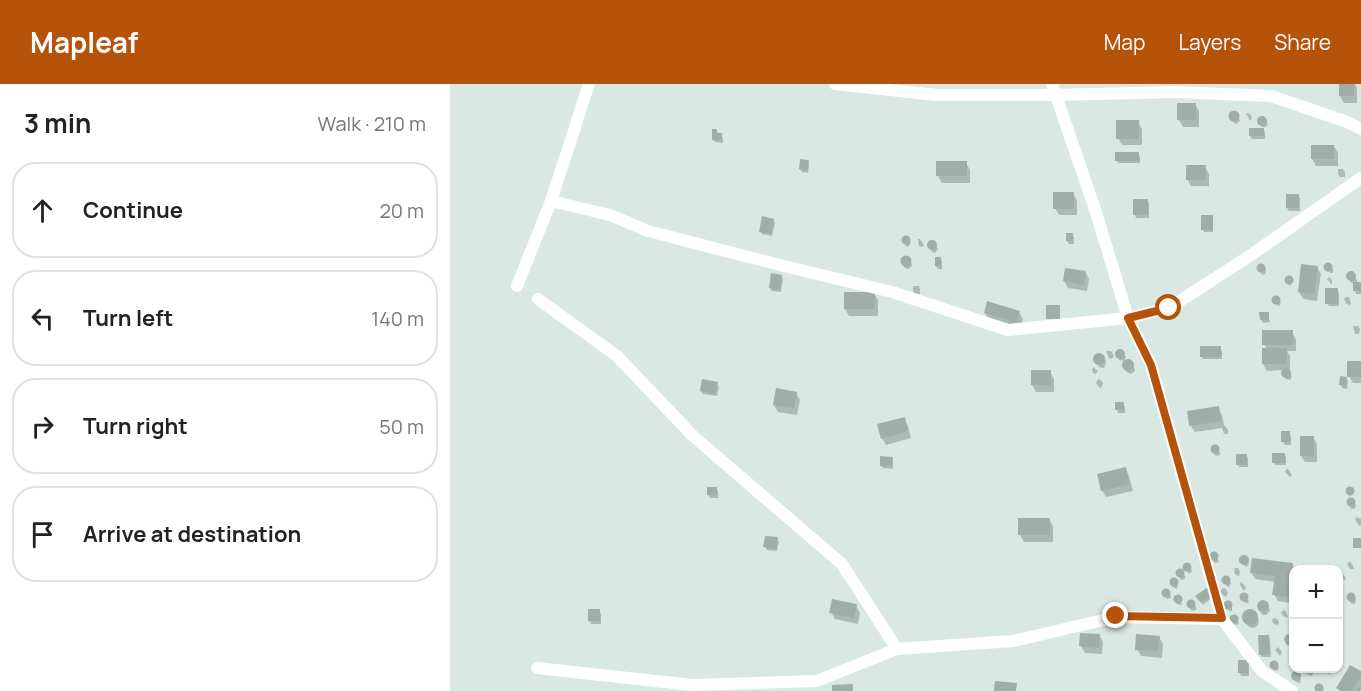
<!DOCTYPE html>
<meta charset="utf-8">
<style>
:root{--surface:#fff;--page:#f2f2f2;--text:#222;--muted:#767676;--line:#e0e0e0;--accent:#b45309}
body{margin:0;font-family:Manrope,sans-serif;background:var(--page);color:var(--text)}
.controls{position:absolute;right:18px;bottom:18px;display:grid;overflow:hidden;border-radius:12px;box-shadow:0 2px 4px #0004}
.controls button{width:54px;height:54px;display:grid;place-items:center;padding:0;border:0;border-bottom:2px solid var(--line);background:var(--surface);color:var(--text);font:30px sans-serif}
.stop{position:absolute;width:18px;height:18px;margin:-14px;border:4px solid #b45309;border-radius:50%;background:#fff}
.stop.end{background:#b45309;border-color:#fff;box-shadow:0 2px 6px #0008}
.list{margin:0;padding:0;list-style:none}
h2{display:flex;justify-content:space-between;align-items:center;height:78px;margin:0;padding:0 24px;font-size:26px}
h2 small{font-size:20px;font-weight:400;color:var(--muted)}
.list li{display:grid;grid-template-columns:39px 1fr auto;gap:18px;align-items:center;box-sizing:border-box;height:96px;margin:0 12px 12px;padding:0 12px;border:2px solid var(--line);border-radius:24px}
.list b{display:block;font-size:22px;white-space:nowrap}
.list em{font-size:20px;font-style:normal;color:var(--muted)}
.icon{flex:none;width:33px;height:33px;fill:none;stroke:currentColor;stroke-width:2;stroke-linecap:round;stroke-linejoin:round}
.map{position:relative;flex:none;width:911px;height:607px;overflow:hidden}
header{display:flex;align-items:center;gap:36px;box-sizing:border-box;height:84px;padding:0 30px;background:var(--accent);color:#fff}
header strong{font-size:28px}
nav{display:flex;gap:33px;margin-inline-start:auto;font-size:21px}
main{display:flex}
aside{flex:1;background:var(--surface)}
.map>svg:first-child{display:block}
</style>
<header>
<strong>Mapleaf</strong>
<nav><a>Map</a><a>Layers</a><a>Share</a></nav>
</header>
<main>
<aside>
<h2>3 min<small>Walk · 210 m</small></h2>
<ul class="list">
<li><svg class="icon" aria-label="ahead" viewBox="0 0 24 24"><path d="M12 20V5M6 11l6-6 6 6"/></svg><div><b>Continue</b></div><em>20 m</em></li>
<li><svg class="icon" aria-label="left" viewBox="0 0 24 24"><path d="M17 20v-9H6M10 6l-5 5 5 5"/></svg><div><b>Turn left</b></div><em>140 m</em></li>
<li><svg class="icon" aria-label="right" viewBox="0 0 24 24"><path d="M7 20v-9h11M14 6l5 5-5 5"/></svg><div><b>Turn right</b></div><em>50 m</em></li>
<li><svg class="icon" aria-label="arrive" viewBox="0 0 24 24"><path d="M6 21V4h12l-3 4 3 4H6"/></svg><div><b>Arrive at destination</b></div></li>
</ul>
</aside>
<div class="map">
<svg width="911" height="607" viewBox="0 0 911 607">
<rect width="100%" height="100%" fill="#dae8e4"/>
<path fill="#0003" d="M 890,0 L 905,0 L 907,4 L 907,19 L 894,19 L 890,12 Z
M 745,20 L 749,27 L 749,43 L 733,43 L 729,36 Z
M 785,28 L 787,29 L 790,37 L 786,40 L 784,39 L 781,31 Z
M 796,29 L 800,30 L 802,33 L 801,36 L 800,37 Z
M 812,33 L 818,40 L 816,43 L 812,43 L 815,48 L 815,55 L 802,55 L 800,52 L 813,45 L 809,37 Z
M 688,38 L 692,45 L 692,61 L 672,61 L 668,54 Z
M 266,46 L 273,54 L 273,59 L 265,58 L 263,56 Z
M 884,62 L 888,69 L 888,82 L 866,82 L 862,75 Z
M 688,70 L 690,73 L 690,79 L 668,79 L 667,76 Z
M 358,78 L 359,81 L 358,89 L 352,88 L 350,85 Z
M 488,79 L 516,79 L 520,86 L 520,99 L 492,99 L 488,92 Z
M 755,83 L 759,90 L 759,102 L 741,102 L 737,95 Z
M 888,85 L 893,85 L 895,88 L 895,93 L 890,93 L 888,90 Z
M 623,109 L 627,116 L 627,131 L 609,131 L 605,124 Z
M 848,111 L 850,114 L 850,127 L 839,127 L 837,124 Z
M 697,116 L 699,119 L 699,134 L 686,134 L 685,131 Z
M 762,132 L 763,135 L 763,148 L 754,148 L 752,145 Z
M 323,136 L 325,139 L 322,152 L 312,150 L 311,147 Z
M 617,151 L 622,151 L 624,153 L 624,160 L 619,160 L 617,157 Z
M 455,153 L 457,153 L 461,159 L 458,163 L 456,162 L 453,156 Z
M 468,155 L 470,155 L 474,161 L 472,163 L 469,162 Z
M 481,157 L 484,158 L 488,165 L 487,167 L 485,169 L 482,168 L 478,161 L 479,159 Z
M 455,172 L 458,173 L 462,180 L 461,183 L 458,185 L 455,184 L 451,177 L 452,174 Z
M 490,174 L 492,177 L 492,185 L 488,185 L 486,182 Z
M 876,181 L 880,181 L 881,182 L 883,185 L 883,189 L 880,189 L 876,183 Z
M 809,182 L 814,183 L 816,186 L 815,190 L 812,191 L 811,189 L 809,186 Z
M 867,183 L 871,190 L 867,217 L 853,215 L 849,208 Z
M 635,188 L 639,195 L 637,207 L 618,204 L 614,197 Z
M 903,189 L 907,197 L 906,199 L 911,199 L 911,210 L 906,210 L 905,207 L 905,199 L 901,199 L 897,191 L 898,190 Z
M 331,192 L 333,195 L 331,208 L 322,207 L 320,204 Z
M 879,193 L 882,196 L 882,201 L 877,195 Z
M 837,194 L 841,195 L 840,202 L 836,198 Z
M 463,202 L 469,202 L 470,205 L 470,210 L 465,210 L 463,207 Z
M 887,206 L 889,209 L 889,222 L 879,222 L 877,219 Z
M 424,209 L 428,216 L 428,232 L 399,232 L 395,225 Z
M 826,213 L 831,220 L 829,222 L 826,221 L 824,217 L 824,216 Z
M 896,213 L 899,213 L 901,220 L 899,221 L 896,219 L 894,215 Z
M 569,228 L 573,235 L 569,251 L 562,249 L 539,236 L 535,229 Z
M 818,229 L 820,238 L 813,239 L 811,236 Z
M 903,242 L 908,242 L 910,245 L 909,250 L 905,250 Z
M 842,248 L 846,255 L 846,267 L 837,267 L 840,272 L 840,286 L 838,286 L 842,292 L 840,296 L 836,295 L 832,289 L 833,286 L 817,287 L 813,280 L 817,266 L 814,260 Z
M 770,264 L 772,267 L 772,275 L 753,275 L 751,272 Z
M 668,266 L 670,266 L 676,273 L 674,277 L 669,276 L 666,270 Z
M 656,267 L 661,267 L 664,272 L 662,275 L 659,274 Z
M 649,270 L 652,271 L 656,277 L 655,282 L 654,284 L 649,283 L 644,275 L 645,273 Z
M 676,277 L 680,277 L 685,285 L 685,287 L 681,290 L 677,288 L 674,282 Z
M 911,278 L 911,299 L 903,299 L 899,292 Z
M 643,283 L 648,287 L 646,290 L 643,289 L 642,286 Z
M 600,288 L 604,295 L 604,308 L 586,308 L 582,301 Z
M 896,294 L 898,297 L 897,305 L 892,304 L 891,301 Z
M 648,295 L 651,296 L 653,300 L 651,304 L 648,302 L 646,299 Z
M 267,300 L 269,303 L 267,312 L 253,310 L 251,307 Z
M 346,309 L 350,316 L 347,331 L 328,328 L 324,321 Z
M 673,320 L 675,323 L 675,329 L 668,329 L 667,326 Z
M 768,324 L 772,331 L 774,341 L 778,346 L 778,350 L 774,350 L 772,344 L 745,348 L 741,342 Z
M 454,335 L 458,342 L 461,354 L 436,361 L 432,354 Z
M 839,349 L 841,352 L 841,361 L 835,361 L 833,358 Z
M 863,353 L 867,360 L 867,378 L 855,378 L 851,372 Z
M 763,363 L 767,364 L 770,369 L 770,371 L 766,372 L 763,369 L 762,366 Z
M 834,370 L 836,373 L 836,381 L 825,381 L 824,378 Z
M 796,371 L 798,374 L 798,383 L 789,383 L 788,380 Z
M 442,374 L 443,377 L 443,385 L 433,384 L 431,381 Z
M 837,384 L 842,391 L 840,393 L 835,388 Z
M 675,385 L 679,392 L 683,407 L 656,413 L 652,406 Z
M 258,404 L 266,404 L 268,407 L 268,414 L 260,414 L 258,411 Z
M 901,404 L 902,405 L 900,413 L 897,409 L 898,405 Z
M 899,416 L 904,417 L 906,422 L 904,425 L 901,425 L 898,419 Z
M 907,433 L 911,435 L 911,441 L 909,442 L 905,435 Z
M 570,435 L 599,435 L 603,442 L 603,458 L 574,458 L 570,451 Z
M 327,455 L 329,458 L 327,467 L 317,466 L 315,463 Z
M 763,469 L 764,469 L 767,473 L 769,478 L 765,479 L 762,476 L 761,473 Z
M 794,472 L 798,476 L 799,481 L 796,483 L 792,479 L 791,474 Z
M 900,477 L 903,482 L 904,485 L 900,485 L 898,482 L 897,480 Z
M 737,480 L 740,481 L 742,488 L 739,490 L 736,486 L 734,483 Z
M 842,480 L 845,486 L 844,486 L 842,519 L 828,517 L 824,510 L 825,498 L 805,495 L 801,488 Z
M 785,484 L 788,484 L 790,488 L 789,492 L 786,491 L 784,488 Z
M 732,487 L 735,492 L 735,495 L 731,496 L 728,491 L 728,488 Z
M 892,489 L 895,493 L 896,496 L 890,494 L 890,491 Z
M 774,493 L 778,494 L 781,499 L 779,503 L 778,503 L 772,497 Z
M 723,495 L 727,497 L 728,500 L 727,505 L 723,503 L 721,500 Z
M 791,498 L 796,503 L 795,506 L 793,506 L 790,501 Z
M 888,502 L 892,506 L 891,510 L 888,510 Z
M 773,504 L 776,505 L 778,509 L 776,513 L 773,511 L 771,508 L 771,506 Z
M 757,505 L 763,513 L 753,521 L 749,515 Z
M 717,506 L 721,513 L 721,514 L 717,515 L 713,508 Z
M 795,510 L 799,518 L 798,519 L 795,519 L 791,512 Z
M 901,510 L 904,512 L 906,515 L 905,520 L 901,519 L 899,515 Z
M 727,512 L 729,512 L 732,521 L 727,520 L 725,515 Z
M 812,517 L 815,517 L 819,523 L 820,527 L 816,531 L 813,531 L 808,525 L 808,522 Z
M 741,518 L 744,519 L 747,525 L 744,527 L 741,526 L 739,522 Z
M 777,518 L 781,520 L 782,523 L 782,527 L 779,527 L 775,520 Z
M 406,522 L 410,529 L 408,540 L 385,535 L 381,528 Z
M 798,526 L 803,527 L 808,533 L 809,538 L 807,542 L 804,544 L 799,543 L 794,536 L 793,532 L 795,528 Z
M 833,526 L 836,527 L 838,534 L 833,532 L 831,529 Z
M 140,527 L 149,527 L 151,530 L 151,540 L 141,540 L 140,537 Z
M 783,532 L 786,533 L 789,539 L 787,541 L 783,540 L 781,536 Z
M 823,534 L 827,535 L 829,538 L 828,541 L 824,540 L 822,537 Z
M 649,551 L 653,558 L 652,570 L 635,569 L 631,562 Z
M 709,553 L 713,560 L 712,574 L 691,572 L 687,565 Z
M 819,553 L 820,556 L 821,573 L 812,573 L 810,570 Z
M 828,563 L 832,568 L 830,572 L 825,566 Z
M 798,577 L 799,580 L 799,592 L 791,592 L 790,589 Z
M 824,578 L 829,584 L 827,587 L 824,586 L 822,583 L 822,579 Z
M 853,584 L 865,584 L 862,592 L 854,589 Z
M 874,585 L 874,584 L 884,585 L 884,587 L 879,590 L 877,589 Z
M 846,588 L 851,595 L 850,599 L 846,598 L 844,595 L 843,591 Z
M 911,589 L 911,605 L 910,607 L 890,607 L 888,604 Z
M 868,601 L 872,604 L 874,607 L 866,607 L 867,602 Z"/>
<path fill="#a0ada9" d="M 889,0 L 904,0 L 904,12 L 889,12 Z
M 727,19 L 746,19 L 746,36 L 727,36 Z
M778.5 32a5.5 5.5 0 1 1 11 0a5.5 5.5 0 1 1-11 0Z
M807 37a5 5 0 1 1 10 0a5 5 0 1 1-10 0Z
M 666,36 L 689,36 L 689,55 L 666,55 Z
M 799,44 L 814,44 L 814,52 L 799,52 Z
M 262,45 L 267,45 L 266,49 L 272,49 L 272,56 L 262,56 Z
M 861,61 L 884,61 L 884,75 L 861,75 Z
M 665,68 L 689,68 L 689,77 L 665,77 Z
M 350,75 L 359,76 L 357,87 L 349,85 Z
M 486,77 L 517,77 L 517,92 L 486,92 Z
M 736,81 L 756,81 L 756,96 L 736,96 Z
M 603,108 L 624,108 L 624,125 L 603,125 Z
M 836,110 L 849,110 L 849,124 L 836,124 Z
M 683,115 L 698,115 L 698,131 L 683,131 Z
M 751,131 L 763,131 L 763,146 L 751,146 Z
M 312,132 L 324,135 L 321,150 L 309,148 Z
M 616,149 L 623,149 L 623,157 L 616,157 Z
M451.5 156a4.5 4.5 0 1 1 9 0a4.5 4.5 0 1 1-9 0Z
M477 161a5 5 0 1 1 10 0a5 5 0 1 1-10 0Z
M450.5 177a5.5 5.5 0 1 1 11 0a5.5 5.5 0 1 1-11 0Z
M 485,173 L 491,173 L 491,182 L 485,182 Z
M873.5 183a4.5 4.5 0 1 1 9 0a4.5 4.5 0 1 1-9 0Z
M806.5 184a4.5 4.5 0 1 1 9 0a4.5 4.5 0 1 1-9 0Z
M 851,180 L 868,182 L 864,210 L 848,208 Z
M 615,184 L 636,187 L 634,201 L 613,197 Z
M896 192a5 5 0 1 1 10 0a5 5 0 1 1-10 0Z
M 321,189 L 332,191 L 330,206 L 319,204 Z
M834.5 196a4.5 4.5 0 1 1 9 0a4.5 4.5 0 1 1-9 0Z
M 903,198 L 911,198 L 911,207 L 903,207 Z
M 875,204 L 888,204 L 888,220 L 875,220 Z
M 394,208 L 425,208 L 425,225 L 394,225 Z
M821.5 216a4.5 4.5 0 1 1 9 0a4.5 4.5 0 1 1-9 0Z
M 537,217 L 570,227 L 565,245 L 557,242 L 559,236 L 534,229 Z
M 596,221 L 610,221 L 610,235 L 596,235 Z
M 809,228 L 819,228 L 819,236 L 810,236 Z
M 812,246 L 843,246 L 843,261 L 812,261 Z
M 750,262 L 771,262 L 771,273 L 750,273 Z
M 812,264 L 837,264 L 837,280 L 812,280 Z
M665 270a5 5 0 1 1 10 0a5 5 0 1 1-10 0Z
M643 275a6 6 0 1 1 12 0a6 6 0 1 1-12 0Z
M672 281a6 6 0 1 1 12 0a6 6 0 1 1-12 0Z
M 897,277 L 911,277 L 911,293 L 897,293 Z
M831 289a5 5 0 1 1 10 0a5 5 0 1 1-10 0Z
M 581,286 L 601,286 L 601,301 L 581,301 Z
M 890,292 L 897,293 L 896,302 L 889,301 Z
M 252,295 L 268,298 L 265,310 L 250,307 Z
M 326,304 L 347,308 L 344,324 L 323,321 Z
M 665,318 L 674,318 L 674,326 L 665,326 Z
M 769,322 L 771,337 L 739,342 L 737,327 Z
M 455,333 L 458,347 L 431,355 L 427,340 Z
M 831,347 L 840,347 L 840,358 L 831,358 Z
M 850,352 L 864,352 L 864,372 L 850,372 Z
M760.5 365a4.5 4.5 0 1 1 9 0a4.5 4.5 0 1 1-9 0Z
M 822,369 L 835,369 L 835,379 L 822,379 Z
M 786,370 L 797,370 L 797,381 L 786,381 Z
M 430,372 L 443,373 L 442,382 L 430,382 Z
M 676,383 L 680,400 L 651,407 L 647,390 Z
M895.5 407a4.5 4.5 0 1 1 9 0a4.5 4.5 0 1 1-9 0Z
M 257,403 L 267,403 L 267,411 L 257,411 Z
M896.5 418a4.5 4.5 0 1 1 9 0a4.5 4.5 0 1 1-9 0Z
M 568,434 L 600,434 L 600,451 L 568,451 Z
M 315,452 L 328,453 L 326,465 L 313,463 Z
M 903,454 L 911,454 L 911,464 L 903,464 Z
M759.5 472a4.5 4.5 0 1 1 9 0a4.5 4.5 0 1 1-9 0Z
M789 476a5 5 0 1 1 10 0a5 5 0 1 1-10 0Z
M 802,474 L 843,479 L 839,513 L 822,511 L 825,492 L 800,489 Z
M732.5 483a4.5 4.5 0 1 1 9 0a4.5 4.5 0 1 1-9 0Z
M725.5 489a4.5 4.5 0 1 1 9 0a4.5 4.5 0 1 1-9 0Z
M771.5 496a4.5 4.5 0 1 1 9 0a4.5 4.5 0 1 1-9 0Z
M719.5 498a4.5 4.5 0 1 1 9 0a4.5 4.5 0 1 1-9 0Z
M 758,503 L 763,510 L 751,519 L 745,512 Z
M711.5 509a4.5 4.5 0 1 1 9 0a4.5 4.5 0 1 1-9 0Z
M896.5 513a4.5 4.5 0 1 1 9 0a4.5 4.5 0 1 1-9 0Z
M789.5 513a4.5 4.5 0 1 1 9 0a4.5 4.5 0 1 1-9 0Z
M723.5 515a4.5 4.5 0 1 1 9 0a4.5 4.5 0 1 1-9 0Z
M 382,515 L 407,520 L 404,534 L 379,529 Z
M807 522a6 6 0 1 1 12 0a6 6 0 1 1-12 0Z
M736.5 520a4.5 4.5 0 1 1 9 0a4.5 4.5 0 1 1-9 0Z
M773.5 521a4.5 4.5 0 1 1 9 0a4.5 4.5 0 1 1-9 0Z
M792 533a8 8 0 1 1 16 0a8 8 0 1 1-16 0Z
M 138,525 L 150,525 L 150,537 L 138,537 Z
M779.5 535a4.5 4.5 0 1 1 9 0a4.5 4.5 0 1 1-9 0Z
M 630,549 L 650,550 L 649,564 L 629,562 Z
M 686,550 L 710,552 L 708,567 L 685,566 Z
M 839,550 L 844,550 L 844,560 L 841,562 L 837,561 L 835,558 L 834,555 L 836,551 Z
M 808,551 L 819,551 L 820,570 L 809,571 Z
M 788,576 L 799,576 L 798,589 L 788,589 Z
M819.5 581a4.5 4.5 0 1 1 9 0a4.5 4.5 0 1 1-9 0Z
M 900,581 L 911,587 L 911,592 L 902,607 L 892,607 L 886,604 Z
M841 592a5 5 0 1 1 10 0a5 5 0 1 1-10 0Z
M 545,597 L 567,599 L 566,607 L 544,607 Z
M864.5 604a4.5 4.5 0 1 1 9 0a4.5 4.5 0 1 1-9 0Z
M 403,600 L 403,607 L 382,607 L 382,601 Z"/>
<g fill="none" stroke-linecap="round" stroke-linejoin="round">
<path stroke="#a0aba8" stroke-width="3" stroke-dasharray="4.5 4.5" stroke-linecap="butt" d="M 907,607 L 911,603"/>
<path stroke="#fff" stroke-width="12" d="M 385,0 L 486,11 L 605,11 L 725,8 L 821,12 L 897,38 L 911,45
M 602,0 L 645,125 L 678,234 L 701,281 L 772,535 L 812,587 L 842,607
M 101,117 L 160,131 L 198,147 L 330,181 L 442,208 L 558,246 L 678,234 L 719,224 L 801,171 L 911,94
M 67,202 L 101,117 L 139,0
M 88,215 L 167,272 L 243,352 L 392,480 L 447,565
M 87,584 L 242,601 L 367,597 L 447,565 L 563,557 L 666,533 L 772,535"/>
</g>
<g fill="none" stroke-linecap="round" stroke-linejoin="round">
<path stroke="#b45309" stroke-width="8" d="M 666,532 L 772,534 L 701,281 L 678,234 L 719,224"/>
</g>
</svg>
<div class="controls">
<button>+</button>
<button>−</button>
</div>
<div class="stop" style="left:719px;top:224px"></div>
<div class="stop end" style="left:666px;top:532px"></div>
</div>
</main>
